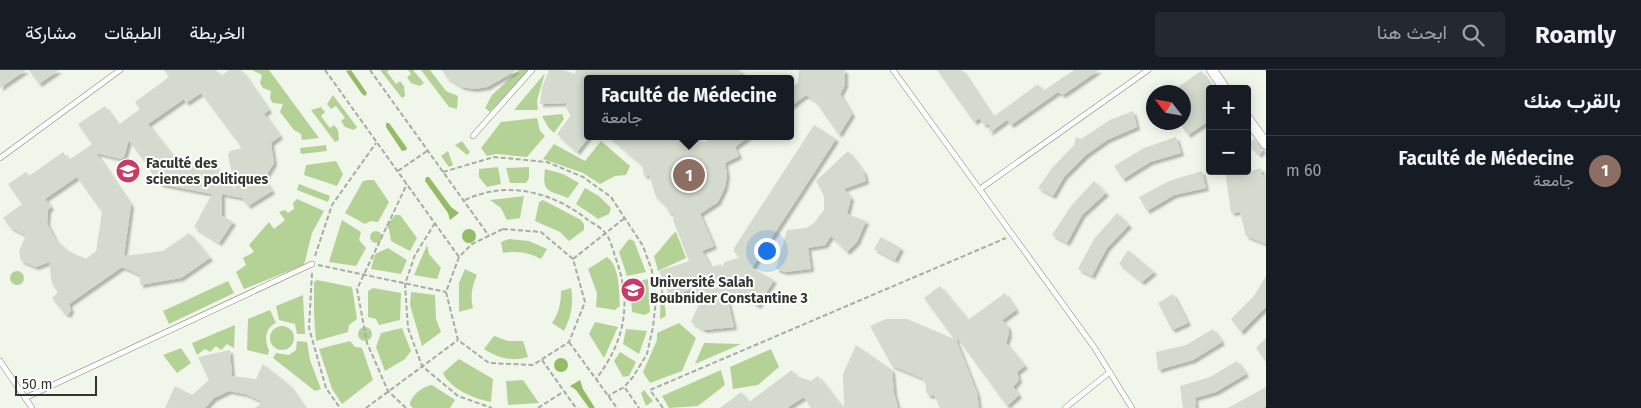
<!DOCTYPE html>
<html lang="ar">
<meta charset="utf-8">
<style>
:root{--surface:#171b24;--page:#242831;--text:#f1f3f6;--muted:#9ea1a6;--line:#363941;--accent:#c93b66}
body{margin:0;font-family:"Fira Sans",Vazirmatn,sans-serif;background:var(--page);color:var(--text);direction:rtl}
.controls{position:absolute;right:15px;top:15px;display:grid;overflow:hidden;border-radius:5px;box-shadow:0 2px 12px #0003}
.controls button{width:45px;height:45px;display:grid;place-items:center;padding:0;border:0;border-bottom:1px solid var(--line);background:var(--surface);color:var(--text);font:25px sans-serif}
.compass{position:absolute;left:1146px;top:15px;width:45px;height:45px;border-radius:50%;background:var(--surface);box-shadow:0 2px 12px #0003;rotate:301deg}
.scale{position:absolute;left:15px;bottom:12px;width:82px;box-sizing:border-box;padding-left:5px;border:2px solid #343631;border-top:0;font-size:14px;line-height:18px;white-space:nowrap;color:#343631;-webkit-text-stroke:4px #fff;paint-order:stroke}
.you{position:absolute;left:766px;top:180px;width:18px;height:18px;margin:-12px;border:4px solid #fff;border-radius:50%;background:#1a73e8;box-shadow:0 0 0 8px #1a73e833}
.badge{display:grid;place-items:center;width:32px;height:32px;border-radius:50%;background:var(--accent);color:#fff;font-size:16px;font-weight:700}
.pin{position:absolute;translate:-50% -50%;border:2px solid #fff;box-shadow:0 1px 5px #0006}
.popup{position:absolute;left:584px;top:5px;width:210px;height:65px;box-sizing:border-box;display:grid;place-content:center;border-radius:5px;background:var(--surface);filter:drop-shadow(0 1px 4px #0005);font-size:16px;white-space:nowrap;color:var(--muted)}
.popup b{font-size:19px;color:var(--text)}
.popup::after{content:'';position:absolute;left:50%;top:100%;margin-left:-10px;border:10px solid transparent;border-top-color:var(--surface)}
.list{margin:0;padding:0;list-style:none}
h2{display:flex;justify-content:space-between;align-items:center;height:65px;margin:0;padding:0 20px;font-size:21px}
h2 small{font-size:16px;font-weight:400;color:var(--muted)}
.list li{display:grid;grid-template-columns:32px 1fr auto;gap:15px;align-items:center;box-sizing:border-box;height:70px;padding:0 20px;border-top:1px solid var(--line)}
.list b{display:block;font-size:19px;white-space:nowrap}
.list p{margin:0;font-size:16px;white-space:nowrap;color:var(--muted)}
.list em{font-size:16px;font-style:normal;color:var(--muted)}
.icon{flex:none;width:28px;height:28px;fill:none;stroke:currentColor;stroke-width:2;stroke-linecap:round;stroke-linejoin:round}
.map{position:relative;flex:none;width:1266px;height:338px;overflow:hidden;direction:ltr}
header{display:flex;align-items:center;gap:30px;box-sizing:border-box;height:70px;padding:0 25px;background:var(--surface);border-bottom:1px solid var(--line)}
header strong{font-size:24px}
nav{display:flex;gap:28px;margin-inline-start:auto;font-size:18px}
.search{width:350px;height:45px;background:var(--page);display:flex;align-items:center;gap:12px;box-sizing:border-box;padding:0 18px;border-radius:5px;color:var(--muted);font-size:19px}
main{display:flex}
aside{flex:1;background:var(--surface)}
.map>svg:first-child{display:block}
</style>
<header>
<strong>Roamly</strong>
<div class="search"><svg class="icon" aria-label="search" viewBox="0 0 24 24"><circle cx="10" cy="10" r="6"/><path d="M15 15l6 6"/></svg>ابحث هنا</div>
<nav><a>الخريطة</a><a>الطبقات</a><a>مشاركة</a></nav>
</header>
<main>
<aside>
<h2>بالقرب منك<small></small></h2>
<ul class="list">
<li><span class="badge" style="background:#8d6e63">1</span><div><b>Faculté de Médecine</b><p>جامعة</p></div><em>60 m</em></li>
</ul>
</aside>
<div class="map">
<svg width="1266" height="338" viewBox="0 0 1266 338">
<defs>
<filter id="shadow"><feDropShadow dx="3" dy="3" stdDeviation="1" flood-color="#0004"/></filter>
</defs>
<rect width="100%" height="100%" fill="#f0f6ea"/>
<path fill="#b4d296" d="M 252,0 L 269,0 L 319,68 L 302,70 L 301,64 L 294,60 L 280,42 L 283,34 L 273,33 L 270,29 L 271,21 L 263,18 L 260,13 L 262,5 Z
M 380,0 L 389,0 L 387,2 L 396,14 L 400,11 L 404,16 L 405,26 L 402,28 Z
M 408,0 L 413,0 L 424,13 L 420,16 L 411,13 L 407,7 L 411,4 Z
M 421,0 L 430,0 L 446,21 L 458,26 L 457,39 L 449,37 Z
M 519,0 L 529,0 L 490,42 L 485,38 L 492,25 Z
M 545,3 L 537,30 L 538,40 L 514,40 Z
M 333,25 L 357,57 L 354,60 L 345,57 L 341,51 L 345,48 L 336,36 L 331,39 L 327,34 Z
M 321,37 L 325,42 L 321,46 L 330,58 L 334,55 L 338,60 L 339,70 L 335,72 L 311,40 Z
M 562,44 L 564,49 L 554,63 L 548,57 L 542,46 Z
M 537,48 L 540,61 L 545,66 L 527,87 L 496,84 L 487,86 L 481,78 L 501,52 Z
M 462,71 L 470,82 L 467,85 L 455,75 Z
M 601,71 L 630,96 L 626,105 L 615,106 L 600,114 L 583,103 L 543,89 L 554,74 L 585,91 Z
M 326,75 L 327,81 L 301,84 L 300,78 Z
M 448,81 L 453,95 L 449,97 L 441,86 Z
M 336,91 L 343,104 L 337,116 L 304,105 L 306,95 Z
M 498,97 L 501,114 L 487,117 L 479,107 L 479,99 Z
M 529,97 L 529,108 L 526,113 L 510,113 L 506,98 Z
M 545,99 L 563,104 L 579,113 L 568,128 C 548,120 542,123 545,99 Z
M 368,110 L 374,110 L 389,132 L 378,152 L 371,151 L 365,154 L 345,143 L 363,111 Z
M 299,114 L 330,126 L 328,132 L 297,120 Z
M 585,118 L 599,126 L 611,138 L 609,144 L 598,149 L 576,134 Z
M 524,126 L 520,148 L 507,150 L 501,138 L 490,130 Z
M 297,129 L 324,141 L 312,163 L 304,195 L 244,219 L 236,202 L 246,195 L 243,188 L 254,182 L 249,175 L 269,152 L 274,159 L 285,150 L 279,142 L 285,140 L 288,143 L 294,139 L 293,133 Z
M 543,130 L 581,150 L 584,154 L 584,160 L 569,171 L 560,162 L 535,151 L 539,132 Z
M 395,145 L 400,145 L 417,168 L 410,181 L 391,171 L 389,159 L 386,156 Z
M 342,150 L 361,162 L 359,170 L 366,178 L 356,196 L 329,192 Z
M370 167a6 6 0 1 1 12 0a6 6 0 1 1-12 0Z
M 676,162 L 686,188 L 658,201 L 654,186 C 661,180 671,164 676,162 Z
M 509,169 L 529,171 L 547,179 L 541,189 C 528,182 518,181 503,183 L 501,172 Z
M 629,169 L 634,171 L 646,202 L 627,206 L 619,182 Z
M 427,175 L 429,184 L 441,198 L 437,209 L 414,205 Z
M 388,178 L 407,190 L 401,204 L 371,199 L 375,184 Z
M 607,187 C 620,196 619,222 620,236 L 615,240 L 596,237 L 597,223 L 588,199 Z
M 465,199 L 477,205 C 472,216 470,226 473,238 L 459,242 L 459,213 Z
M10 208a7 7 0 1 1 14 0a7 7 0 1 1-14 0Z
M 648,209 L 650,242 L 645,245 L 632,242 L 630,213 Z
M 317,210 L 352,217 L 357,249 L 349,255 L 348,262 L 316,271 L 314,245 L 314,212 Z
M 228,211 L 234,223 L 169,254 L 163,241 Z
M 373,218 L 401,223 L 400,250 L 379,255 L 376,249 L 368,247 L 368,221 Z
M 571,218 C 574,235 571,246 564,261 L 552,253 C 559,243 561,233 561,221 Z
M 663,219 L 666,246 L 660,249 L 661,220 Z
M 411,222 L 435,225 L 436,249 L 441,262 L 422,276 L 410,235 Z
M 303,225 L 305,264 L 297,264 L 295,254 L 279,250 L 276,236 Z
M 270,240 L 276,253 C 265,258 264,270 269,280 L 268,285 L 247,280 L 248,249 Z
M 595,252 L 618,257 L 604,288 L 589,264 Z
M 679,253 L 696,268 L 682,301 L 650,313 L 643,302 L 657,270 L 657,263 Z
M 235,255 L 234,278 L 227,274 L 221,280 L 216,276 L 210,282 L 205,279 L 197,285 L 192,273 Z
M270 268a12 12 0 1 1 24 0a12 12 0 1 1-24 0Z
M358 264a7 7 0 1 1 14 0a7 7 0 1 1-14 0Z
M 402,258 L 411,281 L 405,289 L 385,301 L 376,277 L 381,263 Z
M 626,259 L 647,261 L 639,284 L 623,274 Z
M 494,266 L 508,271 L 523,271 L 528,287 C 512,292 498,288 484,279 Z
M 297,271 L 307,272 L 310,290 L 321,319 L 315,321 L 273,288 L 276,283 L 289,285 L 296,280 Z
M 350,271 L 355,277 L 362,278 L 373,310 L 342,334 L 332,319 L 319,279 Z
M 704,273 L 741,274 L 695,294 Z
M 181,278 L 191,293 L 177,303 L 163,285 Z
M 771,279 L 779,297 L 758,315 L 733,319 L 730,297 Z
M 620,282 L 636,292 L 629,306 L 623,307 L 614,291 Z
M 459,289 L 493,309 L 491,332 C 475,329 450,319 443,303 Z
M 721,300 L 725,315 L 698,336 L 669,338 L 662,326 Z
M 523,310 L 539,333 L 508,335 L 506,311 Z
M 432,315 L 455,330 L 450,338 L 413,338 L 410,335 C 410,326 423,316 432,315 Z
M 644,320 L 653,331 L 646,336 L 641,323 Z"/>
<path fill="#94bb66" d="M 351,0 L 367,23 L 365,26 L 362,24 L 346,1 Z
M 386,53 L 389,53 L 407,78 L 406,80 L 402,81 L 386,57 Z
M 426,107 L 429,107 L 451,137 L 459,143 L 450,150 L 448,143 L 425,111 Z
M462 166a7 7 0 1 1 14 0a7 7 0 1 1-14 0Z
M554 295a7 7 0 1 1 14 0a7 7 0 1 1-14 0Z
M 580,310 L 583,319 L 595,338 L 589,338 L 576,320 L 570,316 Z"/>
<path fill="#d4dace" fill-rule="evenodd" filter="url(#shadow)" d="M 0,0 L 26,0 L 0,18 Z
M 29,0 L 59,0 L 39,14 Z
M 164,0 L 216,0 L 221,6 L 229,0 L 241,0 L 269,40 L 264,44 L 280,66 L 271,73 L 274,93 L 264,109 L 272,121 L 248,136 L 242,128 L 222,124 L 222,146 L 233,152 L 219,173 L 194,157 L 212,124 L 160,114 L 129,70 L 124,87 L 121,89 L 96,83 L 131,135 L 124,186 L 163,181 L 189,163 L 210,188 L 181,208 L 140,215 L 140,205 L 122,197 L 69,234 L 71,240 L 68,245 L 63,242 L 52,228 L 58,222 L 52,214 L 49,192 L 36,197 L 21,191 L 19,181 L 26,165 L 11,158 L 3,148 L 22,134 L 8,114 L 26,102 L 29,106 L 63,82 L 69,90 L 92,74 L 78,54 L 105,36 L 118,55 L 140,39 L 135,32 L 169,7 ZM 201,23 L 242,78 L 230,81 L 228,85 L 236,123 L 214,94 L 175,89 L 148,54 L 184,29 L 186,33 ZM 77,107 L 102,142 L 96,181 L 86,189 L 70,182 L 61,175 L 55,169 L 47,153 L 48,140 L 51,137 L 45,129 Z
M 442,0 L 517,0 L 487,17 L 474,19 L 462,17 L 447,8 Z
M 549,0 L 564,0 L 575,4 L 576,0 L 740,0 L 741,4 L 718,9 L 588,9 L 588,68 L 577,82 L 557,64 L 571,45 L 567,40 L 566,33 L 540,34 L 542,17 Z
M 799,0 L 845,0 L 845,15 L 840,24 L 852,44 L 839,65 L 815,31 L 806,25 L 790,37 L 790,18 L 798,13 Z
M 937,0 L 962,0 L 993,47 L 1038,14 L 1043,21 L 1074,0 L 1099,0 L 1063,25 L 1058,22 L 1011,55 L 1007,50 L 989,63 L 990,55 L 983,54 L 980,48 L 974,52 Z
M 1201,1 L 1214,19 L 1210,19 L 1210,50 L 1188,65 L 1179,52 L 1184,52 L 1184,22 L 1171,22 Z
M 1133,41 L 1137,57 L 1107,70 L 1086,85 L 1064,107 L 1053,126 L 1038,118 L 1052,98 L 1074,75 L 1076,67 L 1081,69 L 1110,50 Z
M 814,55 L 836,69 L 752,198 L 774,210 L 758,236 L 738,223 L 728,231 L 734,257 L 704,260 L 691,252 L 702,227 L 695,225 L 691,219 L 670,228 L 659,201 L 689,191 L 673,150 L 674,144 L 668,142 L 667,137 L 656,127 L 649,105 L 644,106 L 642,95 L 608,66 L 684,66 L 706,72 L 709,66 L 750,66 L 735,77 L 739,86 L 725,93 L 727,105 L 725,117 L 718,132 L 700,144 L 714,176 L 702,181 L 711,197 L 721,194 L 722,197 L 725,192 L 741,187 L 734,182 L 734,178 Z
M 1176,67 L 1181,83 L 1150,92 L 1123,109 L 1114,96 L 1144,78 Z
M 1254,69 L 1263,80 L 1259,85 L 1248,74 Z
M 848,81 L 864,102 L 866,111 L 844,119 L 851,128 L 847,144 L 866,151 L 857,172 L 847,182 L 831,166 L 825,175 L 808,178 L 811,199 L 785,202 L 776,199 L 787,160 L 806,158 L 813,154 L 824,140 L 824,126 L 816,111 Z
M 1261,98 L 1262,106 L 1266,105 L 1266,174 L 1246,166 L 1240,142 L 1231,143 L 1225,101 L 1242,101 L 1238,105 Z
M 1202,101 L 1206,118 L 1174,125 L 1147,141 L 1139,127 L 1169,111 Z
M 1094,111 L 1106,123 L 1082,145 L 1067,173 L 1052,165 L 1071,136 Z
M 1117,143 L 1129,155 L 1107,178 L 1092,206 L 1078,199 L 1094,169 Z
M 881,167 L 901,178 L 895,190 L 874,179 Z
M 1128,180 L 1154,202 L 1142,212 L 1119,194 Z
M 1266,206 L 1266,237 L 1241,262 L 1231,249 L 1254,226 Z
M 940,216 L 968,250 L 1005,223 L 1016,240 L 1002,250 L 1008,257 L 1009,264 L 1006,273 L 1025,296 L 1017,302 L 1019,310 L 1013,317 L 1019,325 L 1007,336 L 958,269 L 956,270 L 977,323 L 979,338 L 940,338 L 934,325 L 929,326 L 926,322 L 926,315 L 922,308 L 892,296 L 870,256 L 886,249 L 907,249 L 954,269 L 924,228 Z
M 1173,224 L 1188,253 L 1172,260 L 1158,233 Z
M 1213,259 L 1222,272 L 1193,290 L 1158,300 L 1156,282 L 1186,275 Z
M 1266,268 L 1266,292 L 1256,278 Z
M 856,275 L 892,300 L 894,323 L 898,338 L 844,338 L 843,304 Z
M 230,280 L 232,306 L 256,309 L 263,294 L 289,315 L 305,338 L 255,338 L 263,332 L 245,324 L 229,321 L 214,328 L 205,338 L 165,338 L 175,316 L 192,325 L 209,310 L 198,287 Z
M 1237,291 L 1246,304 L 1216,322 L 1195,328 L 1196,338 L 1183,338 L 1180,316 L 1210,307 Z
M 792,300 L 796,306 L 811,311 L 818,306 L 843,338 L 811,338 L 804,327 L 787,338 L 720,338 L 741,322 L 749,332 Z
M 1266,317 L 1266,336 L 1263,338 L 1228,338 Z"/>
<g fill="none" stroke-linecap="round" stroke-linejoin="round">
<defs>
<path id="lane" d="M 893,0 L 1094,277 L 1132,338
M 473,66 L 532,0
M 0,88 L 120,0
M 980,119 L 1148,0
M 0,291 L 32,338
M 25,328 L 312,194
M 1065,338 L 1110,302"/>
<path id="street" d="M 1212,0 L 1225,19
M 1247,48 L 1266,74"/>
</defs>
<use href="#lane" stroke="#81867c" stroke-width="6"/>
<use href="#street" stroke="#81867c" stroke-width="11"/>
<path stroke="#a8aca3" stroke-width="2" stroke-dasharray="5 2.5" stroke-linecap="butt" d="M 325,0 L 459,187
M 370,0 L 489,166
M 398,101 L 427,81
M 443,102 L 494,87 L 547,92 L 583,107 L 611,127 L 643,176 L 652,201 L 656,229 L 653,257 L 647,284 L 633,307 L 624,317 L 608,326
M 465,130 C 507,110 553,122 588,150 C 594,154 602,158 606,164 C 611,170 613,181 616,189 C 632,234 625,271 596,309
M 435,153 L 415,185 L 405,214 L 408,258 L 422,296 L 458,326 L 492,338
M 503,159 L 541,162 L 573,189 L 585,232 L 569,272 L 533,295 L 489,293 L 458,270 L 446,222 L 459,187 L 472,174 Z
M 315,186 L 332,135 L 376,73
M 573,189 L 626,147
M 318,195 L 446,222
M 312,203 L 309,258 L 326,318 L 340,338
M 569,272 L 617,338
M 542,290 L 576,338
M 625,318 L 639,338
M 366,338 L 458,270
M 406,338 L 388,321 L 367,273 L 357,219 L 407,114
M 538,338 L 563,322
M 663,338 L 650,320 L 1006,168"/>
<use href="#lane" stroke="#fff" stroke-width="5"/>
<use href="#street" stroke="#fff" stroke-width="10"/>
</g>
<defs>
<symbol id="university-disc" viewBox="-11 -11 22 22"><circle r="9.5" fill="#c93b66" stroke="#fff"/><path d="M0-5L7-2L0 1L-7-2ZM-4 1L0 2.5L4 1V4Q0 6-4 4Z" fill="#fff"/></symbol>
</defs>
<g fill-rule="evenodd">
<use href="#university-disc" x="114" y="87" width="28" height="28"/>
<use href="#university-disc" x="619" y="206" width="28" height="28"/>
</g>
<g text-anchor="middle" stroke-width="4" stroke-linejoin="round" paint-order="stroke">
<g font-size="14" font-weight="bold" fill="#343631" stroke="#fff" text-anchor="start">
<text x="146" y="98">Faculté des<tspan x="146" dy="16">sciences politiques</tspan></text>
<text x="650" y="217">Université Salah<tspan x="650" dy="16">Boubnider Constantine 3</tspan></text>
</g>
</g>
</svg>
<div class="controls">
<button>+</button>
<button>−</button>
</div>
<svg class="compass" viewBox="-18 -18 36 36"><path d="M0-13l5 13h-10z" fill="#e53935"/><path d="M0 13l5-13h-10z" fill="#9ea1a6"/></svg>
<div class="scale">50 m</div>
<div class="you"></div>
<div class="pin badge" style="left:689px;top:105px;background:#8d6e63">1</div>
<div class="popup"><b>Faculté de Médecine</b>جامعة</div>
</div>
</main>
